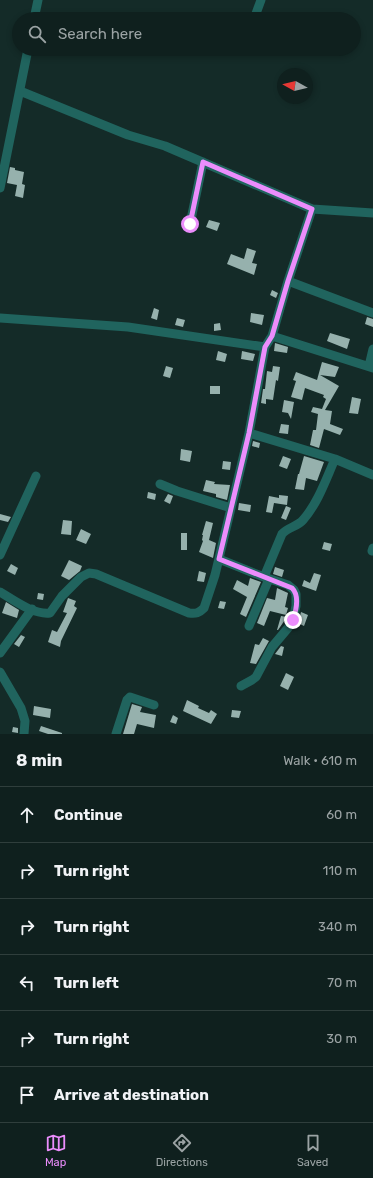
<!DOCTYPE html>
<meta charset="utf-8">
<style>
:root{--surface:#0f201e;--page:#1d2d2b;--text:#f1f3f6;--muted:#9ba3a4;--line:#2f3e3c;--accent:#eb8dfc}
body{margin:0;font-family:Rubik,sans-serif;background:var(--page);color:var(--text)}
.compass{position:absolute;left:277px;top:68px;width:36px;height:36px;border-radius:50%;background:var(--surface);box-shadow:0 2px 6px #0003;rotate:278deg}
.stop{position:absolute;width:12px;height:12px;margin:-9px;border:3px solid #eb8dfc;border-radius:50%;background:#fff}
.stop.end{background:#eb8dfc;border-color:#fff;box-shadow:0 1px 4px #0008}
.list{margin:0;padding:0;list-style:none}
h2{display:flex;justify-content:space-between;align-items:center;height:52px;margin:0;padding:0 16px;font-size:17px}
h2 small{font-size:13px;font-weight:400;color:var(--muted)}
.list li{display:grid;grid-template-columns:26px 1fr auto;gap:12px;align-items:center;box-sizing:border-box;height:56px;padding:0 16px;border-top:1px solid var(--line)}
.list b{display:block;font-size:15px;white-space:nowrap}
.list em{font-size:13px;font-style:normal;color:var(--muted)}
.icon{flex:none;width:22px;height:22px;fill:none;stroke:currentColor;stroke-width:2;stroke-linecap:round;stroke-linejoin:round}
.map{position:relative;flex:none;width:373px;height:734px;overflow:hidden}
.search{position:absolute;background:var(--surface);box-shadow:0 2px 6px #0003;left:12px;right:12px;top:12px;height:44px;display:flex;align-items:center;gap:10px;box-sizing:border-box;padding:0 14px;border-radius:22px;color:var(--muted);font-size:15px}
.sheet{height:388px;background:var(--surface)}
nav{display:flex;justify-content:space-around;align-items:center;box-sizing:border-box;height:56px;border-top:1px solid var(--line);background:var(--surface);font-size:11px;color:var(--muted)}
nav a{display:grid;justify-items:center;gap:2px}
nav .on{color:var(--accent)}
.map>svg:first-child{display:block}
</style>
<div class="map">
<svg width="373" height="734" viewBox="0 0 373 734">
<rect width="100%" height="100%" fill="#142b28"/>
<path fill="#96b1ad" d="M 10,167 L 15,168 L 15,170 L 24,172 L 22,184 L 25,185 L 23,198 L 15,196 L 17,185 L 7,183 Z
M 209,220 L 220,223 L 217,231 L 206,227 Z
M 247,248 L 256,251 L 252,263 L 257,264 L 254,275 L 227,264 L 231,254 L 244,259 Z
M 272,290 L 278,293 L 276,298 L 270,295 Z
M 154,308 L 159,310 L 157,320 L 151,318 Z
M 251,313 L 264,315 L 262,325 L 250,322 Z
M 367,317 L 373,319 L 373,327 L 365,324 Z
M 177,318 L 185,320 L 183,327 L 175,325 Z
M 220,323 L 221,330 L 214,331 L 214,324 Z
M 330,333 L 350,339 L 347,349 L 327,341 Z
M 275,343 L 288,347 L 287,353 L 274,351 Z
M 218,351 L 227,354 L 225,362 L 216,360 Z
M 242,351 L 255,354 L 253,361 L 241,359 Z
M 322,362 L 339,367 L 335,377 L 320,375 L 339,386 L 325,410 L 332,411 L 330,424 L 343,429 L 340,435 L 324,429 L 319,448 L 310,445 L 313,430 L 316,430 L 318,414 L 311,412 L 313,407 L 322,409 L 326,399 L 323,397 L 324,395 L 305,388 L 302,400 L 291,397 L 296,381 L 293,380 L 296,372 L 317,380 Z
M 166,366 L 173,368 L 170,378 L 163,376 Z
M 273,366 L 280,367 L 278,381 L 276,380 L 273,400 L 266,399 L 266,404 L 261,403 L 263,389 L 265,389 L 267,371 L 272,372 Z
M 210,386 L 220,386 L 220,394 L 210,394 Z
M 352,397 L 361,399 L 358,414 L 349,413 Z
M 284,400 L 294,402 L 291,419 L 288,413 L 282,412 Z
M 281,424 L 289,425 L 288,434 L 279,433 Z
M 253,441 L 260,443 L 259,448 L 252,446 Z
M 181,449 L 192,451 L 190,462 L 180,460 Z
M 283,456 L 291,459 L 287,469 L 279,466 Z
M 304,456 L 324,462 L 317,481 L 306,478 L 304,490 L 295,489 L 298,474 L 299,474 Z
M 223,461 L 231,462 L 230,470 L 222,469 Z
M 206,480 L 215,482 L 214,484 L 230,485 L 227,500 L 216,497 L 216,494 L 203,491 Z
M 148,492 L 156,494 L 155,500 L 147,498 Z
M 168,494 L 173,496 L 170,504 L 164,501 Z
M 279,495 L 288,496 L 287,505 L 274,503 L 272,513 L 266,512 L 269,496 L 279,498 Z
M 239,503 L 251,505 L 250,512 L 238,510 Z
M 286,506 L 291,508 L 286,520 L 281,518 Z
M 0,514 L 11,517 L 8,522 L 0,520 Z
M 63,520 L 72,521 L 71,535 L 61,534 Z
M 206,521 L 213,523 L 209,540 L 216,543 L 213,558 L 199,552 L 203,541 L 202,540 L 203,535 L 202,535 Z
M 81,529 L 91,534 L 86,544 L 76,540 Z
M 181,533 L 187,533 L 187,550 L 181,550 Z
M 324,542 L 332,544 L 330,551 L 322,549 Z
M 69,560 L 82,566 L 80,571 L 69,580 L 61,576 Z
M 11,564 L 18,568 L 15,575 L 7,571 Z
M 275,567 L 284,570 L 282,577 L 273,574 Z
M 199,571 L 206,573 L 204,582 L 197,581 Z
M 314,573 L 321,575 L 316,591 L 302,586 L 304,580 L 310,583 Z
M 250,578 L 261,582 L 246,617 L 240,614 L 247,597 L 233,589 L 237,580 L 248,586 Z
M 277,588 L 288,593 L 285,607 L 288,608 L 286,615 L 270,611 L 264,626 L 257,623 L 267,598 L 275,600 Z
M 38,593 L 44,594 L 43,600 L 37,599 Z
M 68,598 L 76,601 L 74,606 L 77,608 L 61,641 L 60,647 L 48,642 L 52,630 L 57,632 L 67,613 L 63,612 Z
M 220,601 L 226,602 L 224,609 L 218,608 Z
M 6,602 L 19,610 L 17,618 L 2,613 Z
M 301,612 L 308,615 L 304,626 L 298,623 Z
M 281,616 L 287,617 L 278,630 L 277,630 Z
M 21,635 L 25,637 L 19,647 L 14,644 Z
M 263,638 L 269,641 L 256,664 L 250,663 L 255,644 L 259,645 Z
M 281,646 L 284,647 L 282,656 L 275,654 Z
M 286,673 L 294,677 L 288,690 L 280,686 Z
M 187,700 L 199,706 L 198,708 L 209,713 L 211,710 L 217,714 L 211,724 L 183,711 Z
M 132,704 L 142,707 L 140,712 L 156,715 L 154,728 L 137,724 L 134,734 L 123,734 Z
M 34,706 L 51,709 L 50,718 L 33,715 Z
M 232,710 L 241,711 L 239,718 L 231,717 Z
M 173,715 L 178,718 L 176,724 L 170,722 Z
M 41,726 L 62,733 L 62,734 L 48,734 L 39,731 Z
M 13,727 L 18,728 L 18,733 L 12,732 Z"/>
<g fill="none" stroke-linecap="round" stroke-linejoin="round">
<path stroke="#20645e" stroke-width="9" d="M 34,19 L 38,0
M 254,19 L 261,0
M 20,91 L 128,135 L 165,146 L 312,209 L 288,281 L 272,336
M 0,188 L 28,49
M 312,209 L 373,213
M 190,224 L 203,162
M 288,281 L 373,313
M 0,318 L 128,327 L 265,347 L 272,336 L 373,368
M 369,366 L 373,349
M 249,433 L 335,459 L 373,475
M 160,484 L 177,491 L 231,508
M 372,551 L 373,548
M 0,555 L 36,476
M 219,559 L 264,577 L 288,585 L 294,590 L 296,594 L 296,606 L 293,620 L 288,628 L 272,647 L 256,677 L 252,680 L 241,686
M 264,577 L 282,534 C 288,527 297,527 303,520 C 318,503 326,479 335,459
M 0,592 C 14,600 33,615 50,613 L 62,596 L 81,577 L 89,573 L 96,574 L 189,613 C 196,614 199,613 204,608 L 215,575 L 249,433 L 265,347
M 249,626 L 269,579
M 0,653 L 32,609
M 0,672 L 21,708 L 25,721 L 24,734
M 116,734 L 127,700 L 130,697 L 154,705"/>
</g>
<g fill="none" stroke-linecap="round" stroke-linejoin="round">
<path stroke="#eb8dfc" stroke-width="5" d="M 190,224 L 203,162 L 312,209 L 288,281 L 272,336 L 265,347 L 249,433 L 219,559 L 292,588 C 300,596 296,611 293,620"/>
</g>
</svg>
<svg class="compass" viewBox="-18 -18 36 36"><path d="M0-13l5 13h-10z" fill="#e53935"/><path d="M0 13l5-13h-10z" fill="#9ba3a4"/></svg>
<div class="stop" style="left:190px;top:224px"></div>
<div class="stop end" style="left:293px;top:620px"></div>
<div class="search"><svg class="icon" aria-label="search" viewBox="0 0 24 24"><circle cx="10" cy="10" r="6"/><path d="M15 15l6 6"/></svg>Search here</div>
</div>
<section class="sheet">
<h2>8 min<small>Walk · 610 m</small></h2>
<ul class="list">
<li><svg class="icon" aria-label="ahead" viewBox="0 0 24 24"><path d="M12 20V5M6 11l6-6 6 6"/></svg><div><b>Continue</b></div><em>60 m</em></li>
<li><svg class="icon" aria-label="right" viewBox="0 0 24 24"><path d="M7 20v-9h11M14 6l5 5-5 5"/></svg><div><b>Turn right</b></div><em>110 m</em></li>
<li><svg class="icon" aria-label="right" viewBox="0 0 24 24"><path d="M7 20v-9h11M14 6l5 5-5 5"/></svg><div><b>Turn right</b></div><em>340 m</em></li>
<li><svg class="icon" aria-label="left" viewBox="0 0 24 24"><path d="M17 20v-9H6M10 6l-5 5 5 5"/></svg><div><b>Turn left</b></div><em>70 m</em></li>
<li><svg class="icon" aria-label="right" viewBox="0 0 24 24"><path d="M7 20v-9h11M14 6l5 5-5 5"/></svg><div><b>Turn right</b></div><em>30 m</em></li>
<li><svg class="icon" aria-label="arrive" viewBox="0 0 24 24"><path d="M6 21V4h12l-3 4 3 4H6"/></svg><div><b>Arrive at destination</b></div></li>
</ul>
</section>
<nav>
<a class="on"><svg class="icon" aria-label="map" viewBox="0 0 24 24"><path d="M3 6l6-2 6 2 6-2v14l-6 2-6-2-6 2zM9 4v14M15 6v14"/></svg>Map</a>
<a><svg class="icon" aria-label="directions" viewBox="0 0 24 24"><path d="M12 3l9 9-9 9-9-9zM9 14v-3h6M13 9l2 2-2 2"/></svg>Directions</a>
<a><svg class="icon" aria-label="saved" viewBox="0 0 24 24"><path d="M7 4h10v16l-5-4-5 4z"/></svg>Saved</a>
</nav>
